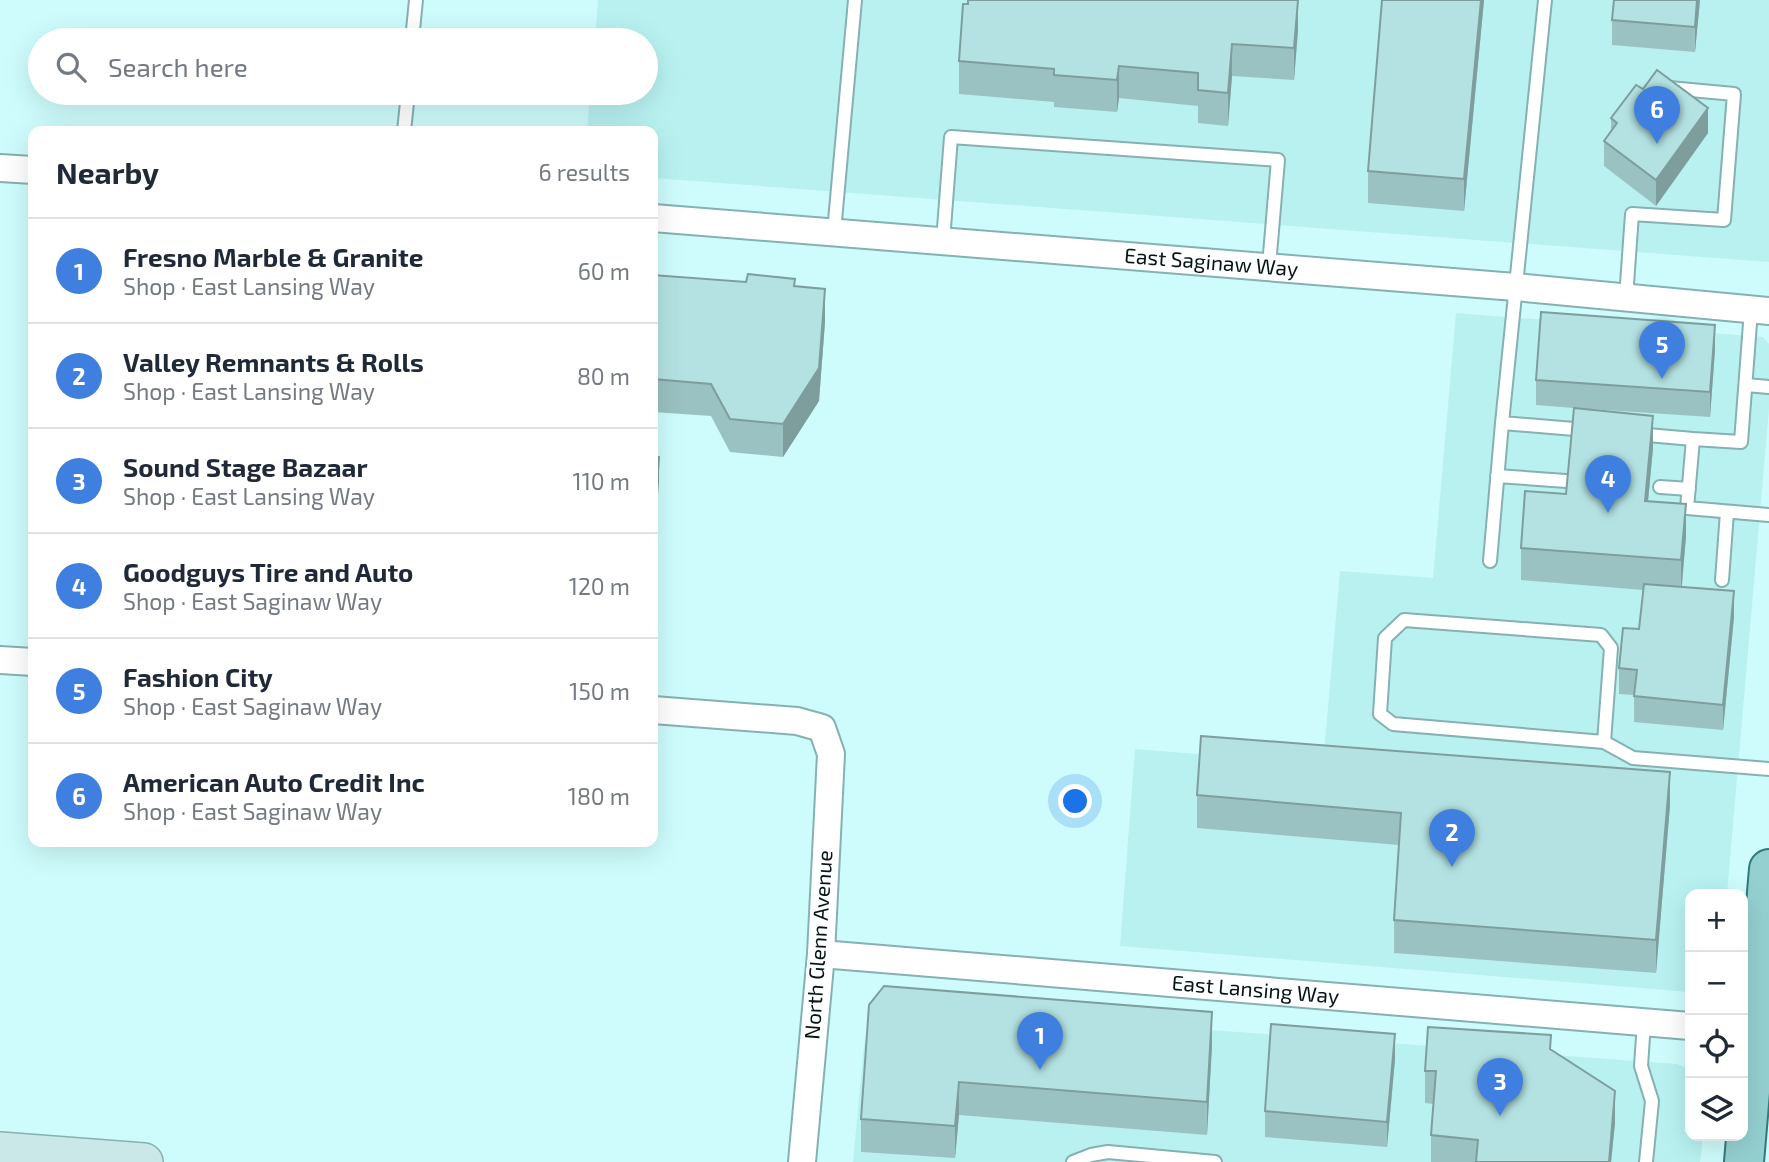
<!DOCTYPE html>
<meta charset="utf-8">
<style>
:root{--surface:#fff;--page:#f6f6f7;--text:#1f2937;--muted:#747a83;--line:#e0e1e3;--accent:#0b8043}
body{margin:0;font-family:"Exo 2",sans-serif;background:var(--page);color:var(--text)}
.controls{position:absolute;right:21px;bottom:21px;display:grid;overflow:hidden;border-radius:14px;box-shadow:0 7px 28px #0002}
.controls button{width:63px;height:63px;display:grid;place-items:center;padding:0;border:0;border-bottom:2px solid var(--line);background:var(--surface);color:var(--text);font:35px sans-serif}
.you{position:absolute;left:1076px;top:802px;width:24px;height:24px;margin:-18px;border:5px solid #fff;border-radius:50%;background:#1a73e8;box-shadow:0 0 0 10px #1a73e833}
.badge{display:grid;place-items:center;width:46px;height:46px;border-radius:50%;background:var(--accent);color:#fff;font-size:23px;font-weight:700}
.pin{position:absolute;translate:-50% -58px;filter:drop-shadow(0 2px 4px #0008)}
.pin::after{content:'';position:absolute;top:37px;width:24px;height:21px;background:inherit;clip-path:polygon(0 0,100% 0,50% 100%)}
.list{margin:0;padding:0;list-style:none}
h2{display:flex;justify-content:space-between;align-items:center;height:91px;margin:0;padding:0 28px;font-size:30px}
h2 small{font-size:23px;font-weight:400;color:var(--muted)}
.list li{display:grid;grid-template-columns:46px 1fr auto;gap:21px;align-items:center;box-sizing:border-box;height:105px;padding:0 28px;border-top:2px solid var(--line)}
.list b{display:block;font-size:26px;white-space:nowrap}
.list p{margin:0;font-size:23px;white-space:nowrap;color:var(--muted)}
.list em{font-size:23px;font-style:normal;color:var(--muted)}
.icon{flex:none;width:38px;height:38px;fill:none;stroke:currentColor;stroke-width:2;stroke-linecap:round;stroke-linejoin:round}
.map{position:relative;flex:none;width:1769px;height:1162px;overflow:hidden}
.search{position:absolute;background:var(--surface);box-shadow:0 7px 28px #0002;left:28px;top:28px;width:630px;height:77px;display:flex;align-items:center;gap:18px;box-sizing:border-box;padding:0 24px;border-radius:38px;color:var(--muted);font-size:26px}
.panel{position:absolute;background:var(--surface);box-shadow:0 7px 28px #0002;left:28px;top:126px;width:630px;height:721px;border-radius:14px}
.map>svg:first-child{display:block}
</style>
<div class="map">
<svg width="1769" height="1162" viewBox="0 0 1769 1162">
<rect width="100%" height="100%" fill="#cefcfc"/>
<path fill="#b9f1f1" d="M 598,0 L 1769,0 L 1769,262 L 653,178 L 653,131 L 587,131 L 590,93 L 646,93 L 646,40 L 595,40 Z
M 1456,313 L 1763,337 L 1769,344 L 1769,409 L 1727,894 L 1690,894 L 1690,992 L 1120,946 L 1135,749 L 1323,764 L 1340,571 L 1433,578 Z
M 911,1008 L 1677,1064 L 1690,1070 L 1690,1136 L 1703,1136 L 1700,1162 L 853,1162 L 864,1045 L 867,1032 Z"/>
<g fill="none" stroke-linecap="round" stroke-linejoin="round">
<defs>
<path id="lane" d="M 412,40 L 416,0
M 404,131 L 408,93
M 834,232 L 855,0
M 943,241 L 951,137 L 1278,160 L 1269,266
M 1626,298 L 1632,214 L 1724,220 L 1734,94 L 1669,88
M 1746,385 L 1769,387
M 1502,423 L 1545,0
M 1636,434 L 1693,439 L 1687,508 L 1769,515
M 1693,439 L 1741,442 L 1751,310
M 1497,476 L 1580,482
M 1660,487 L 1689,489
M 1490,561 L 1502,423 L 1586,430
M 1722,580 L 1727,512
M 1604,742 L 1611,648 L 1601,635 L 1404,620 L 1385,638 L 1380,714 L 1393,724 L 1604,742 L 1633,758 L 1769,769
M 1644,1022 L 1641,1066 L 1652,1101 L 1646,1162
M 1073,1162 L 1091,1155 L 1108,1152 L 1215,1162"/>
<g id="street">
<path d="M 0,168 L 33,170"/>
<path id="s1" d="M 653,218 L 1515,287 L 1769,311"/>
<path d="M 0,660 L 33,662"/>
<path d="M 653,710 L 797,721 L 822,728 L 831,754 L 821,954 L 802,1162"/>
<path id="s2" d="M 821,954 L 1690,1026"/>
</g>
<path id="secondary" d="M 0,1151 L 144,1162"/>
<path id="primary" d="M 1744,1162 L 1769,869"/>
</defs>
<use href="#lane" stroke="#85b1b1" stroke-width="16"/>
<use href="#street" stroke="#85b1b1" stroke-width="30"/>
<use href="#secondary" stroke="#85b1b1" stroke-width="40"/>
<use href="#primary" stroke="#347a7b" stroke-width="42"/>
<use href="#lane" stroke="#fff" stroke-width="12"/>
<use href="#street" stroke="#fff" stroke-width="26"/>
<use href="#secondary" stroke="#cae8e8" stroke-width="37"/>
<use href="#primary" stroke="#95d0d1" stroke-width="38"/>
</g>
<path fill="#9bc2c2" d="M 1382,0 L 1484,0 L 1464,211 L 1368,203 L 1368,171 Z
M 1614,0 L 1700,0 L 1695,52 L 1612,45 L 1612,20 Z
M 1298,30 L 1294,80 L 1232,76 L 1228,126 L 1198,123 L 1198,106 L 1119,98 L 1117,112 L 1054,107 L 1054,102 L 959,94 L 959,61 Z
M 1611,118 L 1708,133 L 1656,206 L 1604,166 L 1604,141 L 1611,131 Z
M 653,275 L 795,286 L 825,322 L 819,401 L 783,457 L 730,452 L 711,416 L 653,412 Z
M 1715,350 L 1710,417 L 1575,408 L 1653,448 L 1648,501 L 1686,536 L 1682,587 L 1734,617 L 1723,730 L 1634,722 L 1634,695 L 1619,694 L 1619,668 L 1639,629 L 1643,590 L 1521,580 L 1521,548 L 1566,494 L 1574,408 L 1536,405 L 1536,380 Z
M 1197,795 L 1670,805 L 1656,973 L 1394,953 L 1394,920 L 1399,845 L 1197,828 Z
M 869,1005 L 1212,1045 L 1207,1135 L 959,1115 L 955,1158 L 861,1152 L 861,1119 Z
M 1551,1050 L 1615,1123 L 1611,1162 L 1431,1162 L 1431,1135 L 1433,1104 L 1425,1103 L 1425,1071 Z
M 1395,1059 L 1387,1147 L 1265,1137 L 1265,1111 Z"/>
<path fill="#7e9e9e" d="M 1298,0 L 1298,30 L 1294,80 L 1294,48 Z
M 1481,0 L 1484,0 L 1464,211 L 1464,179 Z
M 1697,0 L 1700,0 L 1695,52 L 1695,27 Z
M 1232,44 L 1232,76 L 1228,126 L 1228,93 Z
M 1119,66 L 1119,98 L 1117,112 L 1117,80 Z
M 1708,108 L 1708,133 L 1656,206 L 1656,180 Z
M 825,289 L 825,322 L 819,401 L 783,457 L 783,424 Z
M 1715,325 L 1715,350 L 1710,417 L 1710,392 Z
M 1653,416 L 1653,448 L 1645,533 L 1645,501 Z
M 659,457 L 659,482 L 653,564 L 653,539 Z
M 1686,504 L 1686,536 L 1681,593 L 1681,560 Z
M 1734,591 L 1734,617 L 1723,730 L 1723,705 Z
M 1670,772 L 1670,805 L 1656,973 L 1656,940 Z
M 1212,1012 L 1212,1045 L 1207,1135 L 1207,1102 Z
M 1395,1034 L 1395,1059 L 1387,1147 L 1387,1122 Z
M 959,1082 L 959,1115 L 955,1158 L 955,1126 Z
M 1615,1091 L 1615,1123 L 1611,1162 L 1609,1162 Z"/>
<path fill="#b4e2e2" stroke="#7e9e9e" stroke-width="2" d="M 968,0 L 1298,0 L 1294,48 L 1232,44 L 1228,93 L 1198,90 L 1198,73 L 1119,66 L 1117,80 L 1054,75 L 1054,69 L 959,61 L 963,4 L 968,4 Z
M 1382,0 L 1481,0 L 1464,179 L 1368,171 Z
M 1614,0 L 1697,0 L 1695,27 L 1612,20 Z
M 1657,70 L 1708,108 L 1656,180 L 1604,141 L 1617,123 L 1611,118 L 1636,85 L 1643,89 Z
M 748,274 L 795,279 L 794,286 L 825,289 L 819,368 L 783,424 L 730,419 L 711,384 L 653,379 L 653,275 L 746,282 Z
M 1541,312 L 1715,325 L 1710,392 L 1536,380 Z
M 1574,408 L 1653,416 L 1645,501 L 1686,504 L 1681,560 L 1521,548 L 1525,491 L 1566,494 Z
M 653,456 L 659,457 L 653,539 Z
M 1644,584 L 1734,591 L 1723,705 L 1634,696 L 1637,670 L 1619,668 L 1623,628 L 1639,629 Z
M 1201,736 L 1670,772 L 1656,940 L 1394,920 L 1401,813 L 1197,795 Z
M 884,986 L 1212,1012 L 1207,1102 L 959,1082 L 955,1126 L 861,1119 L 869,1005 Z
M 1271,1024 L 1395,1034 L 1387,1122 L 1265,1111 Z
M 1428,1027 L 1551,1035 L 1550,1049 L 1615,1091 L 1609,1162 L 1476,1162 L 1478,1140 L 1431,1135 L 1436,1071 L 1425,1071 Z"/>
<g text-anchor="middle" stroke-width="6" stroke-linejoin="round" paint-order="stroke">
<g font-size="21" fill="#051516" stroke="#fff">
<text dy="7" stroke="none"><textPath href="#s1" startOffset="560">East Saginaw Way</textPath></text>
<text transform="translate(819 945) rotate(-86)" y="7">North Glenn Avenue</text>
<text dy="7" stroke="none"><textPath href="#s2" startOffset="436">East Lansing Way</textPath></text>
</g>
</g>
</svg>
<div class="controls">
<button>+</button>
<button>−</button>
<button><svg class="icon" aria-label="locate" viewBox="0 0 24 24"><circle cx="12" cy="12" r="6"/><path d="M12 2v4M12 18v4M2 12h4M18 12h4"/></svg></button>
<button><svg class="icon" aria-label="layers" viewBox="0 0 24 24"><path d="M12 4l9 5-9 5-9-5zM3 14l9 5 9-5"/></svg></button>
</div>
<div class="you"></div>
<div class="pin badge" style="left:1040px;top:1070px;background:#3f7fe0">1</div>
<div class="pin badge" style="left:1452px;top:867px;background:#3f7fe0">2</div>
<div class="pin badge" style="left:1500px;top:1116px;background:#3f7fe0">3</div>
<div class="pin badge" style="left:1608px;top:513px;background:#3f7fe0">4</div>
<div class="pin badge" style="left:1662px;top:379px;background:#3f7fe0">5</div>
<div class="pin badge" style="left:1657px;top:144px;background:#3f7fe0">6</div>
<div class="search"><svg class="icon" aria-label="search" viewBox="0 0 24 24"><circle cx="10" cy="10" r="6"/><path d="M15 15l6 6"/></svg>Search here</div>
<section class="panel">
<h2>Nearby<small>6 results</small></h2>
<ul class="list">
<li><span class="badge" style="background:#3f7fe0">1</span><div><b>Fresno Marble &amp; Granite</b><p>Shop · East Lansing Way</p></div><em>60 m</em></li>
<li><span class="badge" style="background:#3f7fe0">2</span><div><b>Valley Remnants &amp; Rolls</b><p>Shop · East Lansing Way</p></div><em>80 m</em></li>
<li><span class="badge" style="background:#3f7fe0">3</span><div><b>Sound Stage Bazaar</b><p>Shop · East Lansing Way</p></div><em>110 m</em></li>
<li><span class="badge" style="background:#3f7fe0">4</span><div><b>Goodguys Tire and Auto</b><p>Shop · East Saginaw Way</p></div><em>120 m</em></li>
<li><span class="badge" style="background:#3f7fe0">5</span><div><b>Fashion City</b><p>Shop · East Saginaw Way</p></div><em>150 m</em></li>
<li><span class="badge" style="background:#3f7fe0">6</span><div><b>American Auto Credit Inc</b><p>Shop · East Saginaw Way</p></div><em>180 m</em></li>
</ul>
</section>
</div>
